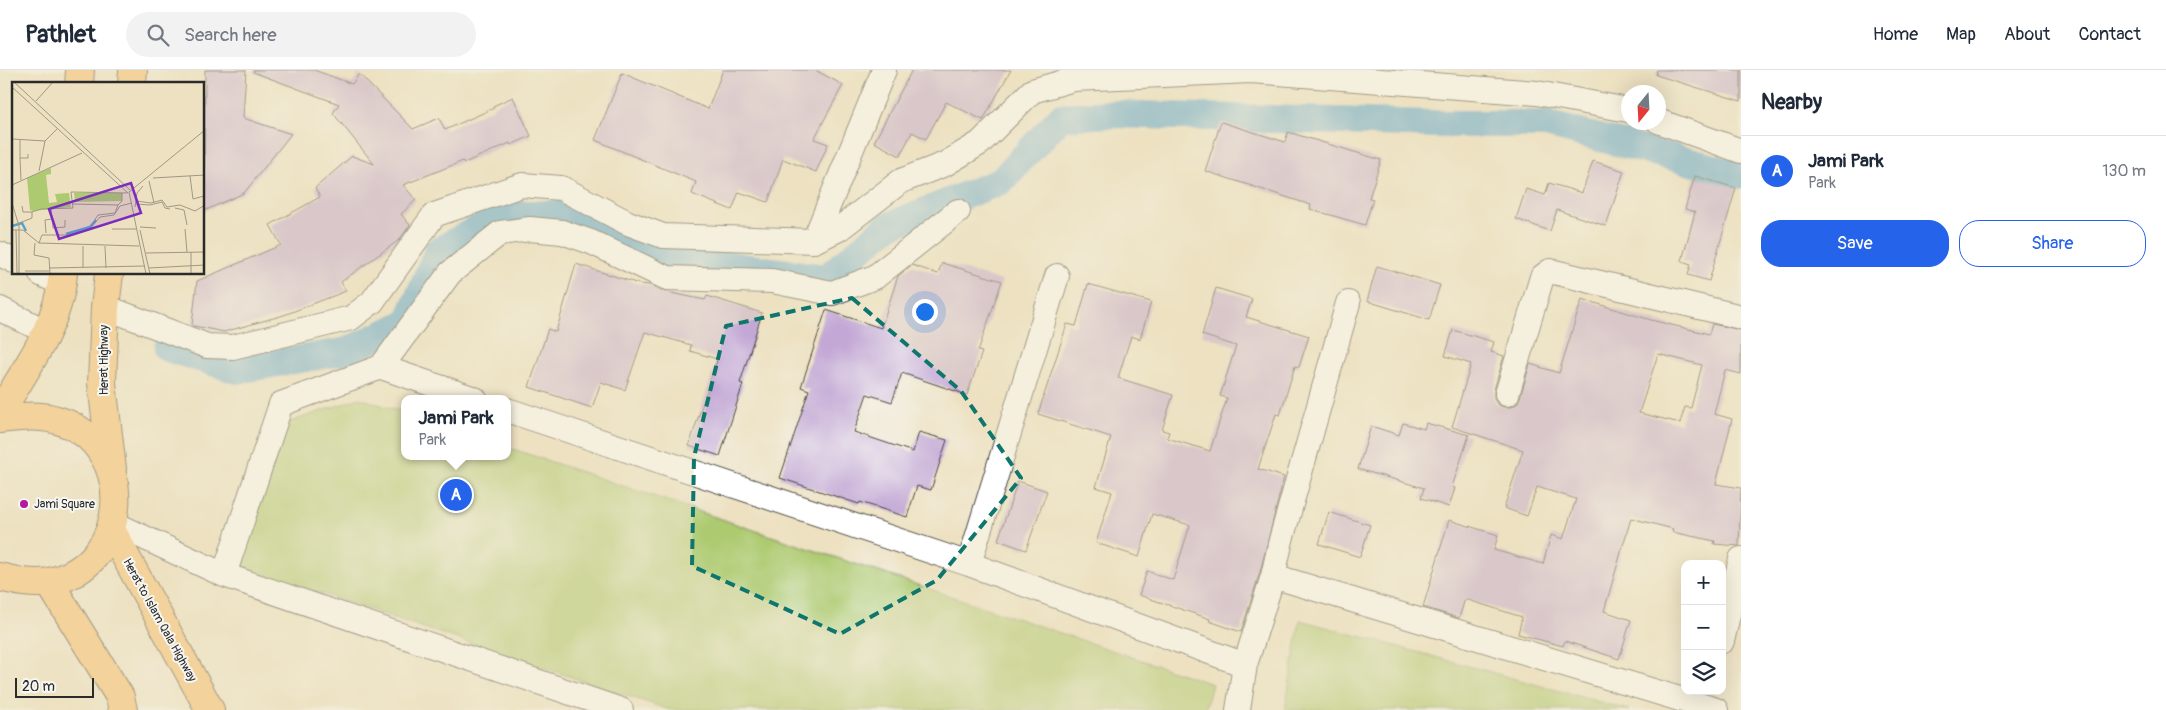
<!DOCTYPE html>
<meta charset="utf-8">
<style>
:root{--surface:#fff;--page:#f2f2f3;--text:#1f2937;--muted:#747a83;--line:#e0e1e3;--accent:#2563eb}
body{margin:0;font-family:Pangolin,sans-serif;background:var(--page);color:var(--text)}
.controls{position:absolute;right:15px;bottom:15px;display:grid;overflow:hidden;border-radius:10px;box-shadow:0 5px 20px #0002}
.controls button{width:45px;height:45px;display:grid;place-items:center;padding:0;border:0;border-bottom:1px solid var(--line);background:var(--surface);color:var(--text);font:25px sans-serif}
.compass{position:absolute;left:1621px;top:15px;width:45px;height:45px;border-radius:50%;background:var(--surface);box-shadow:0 5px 20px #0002;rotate:198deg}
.scale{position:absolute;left:15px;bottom:12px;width:79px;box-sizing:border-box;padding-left:5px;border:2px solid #2b2b2b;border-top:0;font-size:14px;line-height:18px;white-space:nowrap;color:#2b2b2b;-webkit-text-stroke:4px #f6f6f2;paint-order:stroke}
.you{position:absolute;left:924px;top:241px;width:18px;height:18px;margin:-12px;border:4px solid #fff;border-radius:50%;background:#1a73e8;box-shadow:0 0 0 8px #1a73e833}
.badge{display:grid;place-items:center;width:32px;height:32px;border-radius:50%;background:var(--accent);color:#fff;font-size:16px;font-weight:700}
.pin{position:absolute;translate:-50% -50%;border:2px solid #fff;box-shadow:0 1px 5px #0006}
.popup{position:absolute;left:401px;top:325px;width:110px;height:65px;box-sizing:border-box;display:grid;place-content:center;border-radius:10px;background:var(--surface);filter:drop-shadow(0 1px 4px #0005);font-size:16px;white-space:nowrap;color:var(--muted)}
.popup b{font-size:19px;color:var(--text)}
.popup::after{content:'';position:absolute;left:50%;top:100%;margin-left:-10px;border:10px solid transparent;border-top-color:var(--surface)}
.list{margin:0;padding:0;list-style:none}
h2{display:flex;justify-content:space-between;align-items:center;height:65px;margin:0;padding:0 20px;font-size:21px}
h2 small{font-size:16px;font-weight:400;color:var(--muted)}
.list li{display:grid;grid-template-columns:32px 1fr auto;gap:15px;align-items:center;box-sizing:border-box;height:70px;padding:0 20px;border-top:1px solid var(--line)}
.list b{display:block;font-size:19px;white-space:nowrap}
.list p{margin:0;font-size:16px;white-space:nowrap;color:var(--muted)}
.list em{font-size:16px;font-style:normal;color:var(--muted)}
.actions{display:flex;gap:10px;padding:15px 20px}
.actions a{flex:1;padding:11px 0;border:1px solid var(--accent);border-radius:20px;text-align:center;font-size:18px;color:var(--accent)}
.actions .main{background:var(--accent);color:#fff}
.icon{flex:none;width:28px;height:28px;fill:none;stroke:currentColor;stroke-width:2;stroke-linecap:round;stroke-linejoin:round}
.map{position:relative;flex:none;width:1741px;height:640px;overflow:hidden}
header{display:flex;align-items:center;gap:30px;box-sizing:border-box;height:70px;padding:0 25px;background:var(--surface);border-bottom:1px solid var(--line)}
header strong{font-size:24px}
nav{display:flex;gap:28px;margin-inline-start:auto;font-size:18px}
.search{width:350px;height:45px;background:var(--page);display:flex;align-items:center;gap:12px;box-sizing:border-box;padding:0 18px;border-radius:28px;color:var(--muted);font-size:19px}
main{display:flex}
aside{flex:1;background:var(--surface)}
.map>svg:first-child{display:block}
</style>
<header>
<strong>Pathlet</strong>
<div class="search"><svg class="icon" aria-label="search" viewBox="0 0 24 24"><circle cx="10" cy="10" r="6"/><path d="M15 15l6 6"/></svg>Search here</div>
<nav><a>Home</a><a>Map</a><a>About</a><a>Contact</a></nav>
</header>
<main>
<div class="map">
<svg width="1741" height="640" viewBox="0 0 1741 640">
<rect width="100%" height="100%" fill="#f6f6f2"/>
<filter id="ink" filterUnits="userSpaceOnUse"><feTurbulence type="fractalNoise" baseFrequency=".02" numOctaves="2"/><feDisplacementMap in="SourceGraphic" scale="10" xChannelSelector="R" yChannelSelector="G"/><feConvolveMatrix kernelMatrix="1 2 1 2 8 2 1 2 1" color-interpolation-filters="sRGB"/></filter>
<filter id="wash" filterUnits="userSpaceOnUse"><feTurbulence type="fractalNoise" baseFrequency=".0096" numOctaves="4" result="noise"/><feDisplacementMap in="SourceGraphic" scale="20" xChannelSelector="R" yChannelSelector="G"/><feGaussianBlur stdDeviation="1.12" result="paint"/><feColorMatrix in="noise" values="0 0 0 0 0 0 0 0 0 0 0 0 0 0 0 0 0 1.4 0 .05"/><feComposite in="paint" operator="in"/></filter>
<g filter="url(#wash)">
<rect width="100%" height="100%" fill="#ede1c1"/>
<path fill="#adca70" stroke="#6c7a4e" d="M 360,328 L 405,343 L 405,386 L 507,386 L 507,377 L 1212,614 L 1205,640 L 670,640 L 239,496 L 287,353 Z
M 1300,550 L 1629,640 L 1285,640 Z"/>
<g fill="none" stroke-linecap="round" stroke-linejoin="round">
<path stroke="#57a3d0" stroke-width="28" d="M 167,278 L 237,300 L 347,281 L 408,252 L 438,181 L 505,144 L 574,144 L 660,186 L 826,208 L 888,156 L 1001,111 L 1061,47 L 1112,44 L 1434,54 L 1546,54 L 1741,105"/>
</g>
<g id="blocks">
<path fill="#c3a7d5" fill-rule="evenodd" d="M 205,0 L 246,0 L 243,48 L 291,64 L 244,123 L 204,141 Z
M 254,0 L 314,0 L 352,14 L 359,4 L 413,59 L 439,48 L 445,60 L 494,38 L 493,36 L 513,27 L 531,66 L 511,75 L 510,73 L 464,93 L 463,91 L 403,115 L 416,130 L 401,144 L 410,155 L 399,170 L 341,212 L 346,221 L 284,245 L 224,262 L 194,256 L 192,255 L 197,211 L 281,175 L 270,155 L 320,127 L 315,118 L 352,86 L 374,94 L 333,43 L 339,34 L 253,2 Z
M 723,0 L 815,0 L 843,15 L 814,69 L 828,74 L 816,102 L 783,89 L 768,132 L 739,122 L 732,140 L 692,124 L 696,112 L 595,70 L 622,3 L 708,39 Z
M 912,0 L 1011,0 L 983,50 L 946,32 L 926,69 L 912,62 L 900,86 L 874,72 Z
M 1657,0 L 1741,0 L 1741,31 L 1656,5 Z
M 1221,52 L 1285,72 L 1288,62 L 1381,90 L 1369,128 L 1373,129 L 1365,155 L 1310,139 L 1311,135 L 1205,101 Z
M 1593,91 L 1624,101 L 1606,156 L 1557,140 L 1550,161 L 1516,149 L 1526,119 L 1545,125 L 1549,113 L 1582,123 Z
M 1695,106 L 1736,118 L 1709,211 L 1688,205 L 1691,194 L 1682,191 L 1695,142 L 1685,139 Z
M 942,193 L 1002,211 L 978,281 L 982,282 L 967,325 L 902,303 L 892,332 L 867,324 L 854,362 L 913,382 L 919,362 L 947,370 L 931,420 L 917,416 L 907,447 L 860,432 L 859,434 L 780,408 L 809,320 L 801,317 L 826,240 L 881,258 L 898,206 L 912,195 L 938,204 Z
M 576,194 L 639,214 L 650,215 L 661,221 L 705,230 L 707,226 L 762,243 L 740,313 L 743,314 L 720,386 L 689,376 L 717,289 L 690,281 L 691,275 L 645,262 L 625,320 L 601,312 L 592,338 L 529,317 L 548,259 L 556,262 Z
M 1377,196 L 1440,215 L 1429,250 L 1367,231 Z
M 1088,214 L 1151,232 L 1140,269 L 1131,266 L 1118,308 L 1173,325 L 1162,360 L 1169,362 L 1167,368 L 1210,381 L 1227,328 L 1220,326 L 1236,276 L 1202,265 L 1216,218 L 1252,229 L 1246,247 L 1309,266 L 1299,297 L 1295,296 L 1280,345 L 1276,344 L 1258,399 L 1284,407 L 1260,502 L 1241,562 L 1209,551 L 1210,549 L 1139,525 L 1147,501 L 1173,510 L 1190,455 L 1152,444 L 1139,487 L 1096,473 L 1112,422 L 1096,417 L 1111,367 L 1038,344 L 1067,254 L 1076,256 Z
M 1582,229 L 1651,250 L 1709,264 L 1712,254 L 1741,260 L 1741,304 L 1725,300 L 1714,344 L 1732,349 L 1716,414 L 1741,418 L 1739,476 L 1714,474 L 1715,471 L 1672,462 L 1673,459 L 1631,448 L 1604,541 L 1631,550 L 1619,589 L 1565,571 L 1563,576 L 1518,564 L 1522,547 L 1465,529 L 1459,548 L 1423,537 L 1449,450 L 1498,465 L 1494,480 L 1543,494 L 1551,465 L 1563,469 L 1576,429 L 1537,417 L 1527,446 L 1504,438 L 1523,380 L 1452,357 L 1471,294 L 1445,286 L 1453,260 L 1494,272 L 1491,282 L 1504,286 L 1494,320 L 1494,328 L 1497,334 L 1503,337 L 1511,337 L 1517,334 L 1520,328 L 1530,294 L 1559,303 ZM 1658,284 L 1702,295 L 1691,338 L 1685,337 L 1680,353 L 1639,343 Z
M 1403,353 L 1424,359 L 1426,353 L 1469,365 L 1452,417 L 1455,418 L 1449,437 L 1421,428 L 1424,418 L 1358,399 L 1371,356 L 1399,365 Z
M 1018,411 L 1047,421 L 1026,480 L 998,470 Z
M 1329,442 L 1370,455 L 1360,487 L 1319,474 Z"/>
</g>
</g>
<g filter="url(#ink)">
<use href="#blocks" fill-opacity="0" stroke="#484642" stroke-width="1"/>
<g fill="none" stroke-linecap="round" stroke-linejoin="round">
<defs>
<path id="street" d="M 1658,51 L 1741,81
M 814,171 L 884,0
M 0,184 L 14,191
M 41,204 L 62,214
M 105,237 L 207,276 L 233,277 L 351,248 L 372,232 L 434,145 L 522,115 L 561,118 L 628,153 L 663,166 L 814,171 L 839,159 L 901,111 L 945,94 L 980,73 L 1032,21 L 1074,9 L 1251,1 L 1537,23 L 1628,40
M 0,239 L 47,262
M 381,297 L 450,203 L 500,163 L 530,159 L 562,162 L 591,172 L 667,208 L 772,211 L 832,223 L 875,207 L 958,141
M 1507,324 L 1542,207 L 1550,201 L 1741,247
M 507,340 L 969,494 L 1245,595
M 113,453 L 224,505 L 621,640
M 969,494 L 1057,206
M 224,505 L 281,334 L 381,297 L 475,329
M 1273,506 L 1281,470 L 1348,233
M 1722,571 L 1741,489
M 1238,640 L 1245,595 L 1273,506 L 1716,640"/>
<path id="highway" d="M 79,14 L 80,0
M 132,14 L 133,0
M 109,204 L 105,237 L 102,313 L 112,399
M 0,342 C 25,300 59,255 63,204
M 0,349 C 19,347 38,344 57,350 C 139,374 133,495 49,512 C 32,515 16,511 0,507
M 111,460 L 210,640
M 49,512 L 120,627 L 123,640"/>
</defs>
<use href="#street" stroke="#484642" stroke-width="26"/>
<use href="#highway" stroke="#484642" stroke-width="30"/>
<use href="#street" stroke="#fff" stroke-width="24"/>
<use href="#highway" stroke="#fabe6d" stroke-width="28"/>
</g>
</g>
<path d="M0 0H1741V640H0ZM 852,228 L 961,321 L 1021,408 L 937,510 L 840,564 L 692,496 L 694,387 L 726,256 Z" fill="#ede1c1" fill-opacity=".55" fill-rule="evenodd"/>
<path fill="none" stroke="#0f766e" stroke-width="4" stroke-dasharray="10 6" stroke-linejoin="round" d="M 852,228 L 961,321 L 1021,408 L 937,510 L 840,564 L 692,496 L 694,387 L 726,256 Z"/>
<circle fill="#b5179e" stroke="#f6f6f2" stroke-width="2" cx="24" cy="434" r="5"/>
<g text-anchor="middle" stroke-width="4" stroke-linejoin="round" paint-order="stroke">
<g font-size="12" fill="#2b2b2b" stroke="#f6f6f2">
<text transform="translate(104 290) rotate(-90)" y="4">Herat Highway</text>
<text transform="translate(160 550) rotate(61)" y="4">Herat to Islam Qala Highway</text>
</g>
<g font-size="12" fill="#2b2b2b" stroke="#f6f6f2" text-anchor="start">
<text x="34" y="438">Jami Square</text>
</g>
</g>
<g transform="translate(12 12)">
<rect width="192" height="192" fill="#ede1c1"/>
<path d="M 39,86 L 39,92 L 34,93 L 37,121 L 45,120 L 43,112 L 57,111 L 59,125 L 21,129 L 18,128 L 15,96 ZM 62,111 L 110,111 L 110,119 L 63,120 Z" fill="#adca70"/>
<path fill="none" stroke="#57a3d0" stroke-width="2.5" d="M 0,144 L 10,141 L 14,149M 54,152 L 78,145 L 84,138"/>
<path fill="none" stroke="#9f9885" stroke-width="1" d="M 2,0 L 118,108M 0,5 L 116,111M 24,19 L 41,0M 0,57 L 33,59M 8,57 L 8,76 L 16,76 L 16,72M 8,76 L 9,98M 27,89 L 33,59 L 45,47M 178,94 L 181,117 L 192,114M 141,96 L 193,93M 137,99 L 142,121M 0,103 L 70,71M 124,119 L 139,121 L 150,118 L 155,125 L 168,123 L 183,129 L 193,123M 0,121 L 7,144 L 7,192M 61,122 L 106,123 L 110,119 L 110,111M 124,122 L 138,123 L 150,120 L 153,126 L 158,127M 10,124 L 11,130 L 20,130M 123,125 L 125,111 L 131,104M 163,126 L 172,128 L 175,143M 39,127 L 41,146 L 53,145 L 53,138M 82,139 L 86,133 L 103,131 L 106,123M 5,142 L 20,136 L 20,130 L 29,127 L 61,126 L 59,110 L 115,111M 128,145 L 144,146M 100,147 L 124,147M 173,147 L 175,170M 0,148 L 11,148 L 27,161 L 30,153 L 56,153 L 78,147 L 88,135 L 102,133 L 108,124 L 120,121M 4,148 L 5,192M 128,148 L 138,192M 34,151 L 33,138 L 40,137M 23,161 L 22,173 L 37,176 L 38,192M 27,161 L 127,164M 93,164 L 94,186M 179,170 L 179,192M 134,171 L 193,170M 37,186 L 133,184M 71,186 L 71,164M 137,186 L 193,183M 13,189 L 37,189M 134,192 L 117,110 L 193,48"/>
<path fill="#7b2cbf" fill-opacity="0.15" stroke="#7b2cbf" stroke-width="2.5" d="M 119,101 L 129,131 L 47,157 L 37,127 Z"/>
<rect width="192" height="192" fill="none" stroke="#2b2b2b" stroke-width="2.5"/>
</g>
</svg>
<div class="controls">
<button>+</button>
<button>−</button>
<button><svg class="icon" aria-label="layers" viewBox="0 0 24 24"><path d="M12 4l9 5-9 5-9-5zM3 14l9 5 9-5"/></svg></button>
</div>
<svg class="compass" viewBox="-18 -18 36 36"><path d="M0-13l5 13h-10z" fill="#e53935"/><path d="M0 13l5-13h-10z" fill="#747a83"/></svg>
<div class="scale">20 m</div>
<div class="you"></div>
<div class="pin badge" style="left:456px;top:425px">A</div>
<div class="popup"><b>Jami Park</b>Park</div>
</div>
<aside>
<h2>Nearby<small></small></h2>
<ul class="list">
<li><span class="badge">A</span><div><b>Jami Park</b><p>Park</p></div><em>130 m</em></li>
</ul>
<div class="actions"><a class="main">Save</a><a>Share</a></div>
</aside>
</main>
